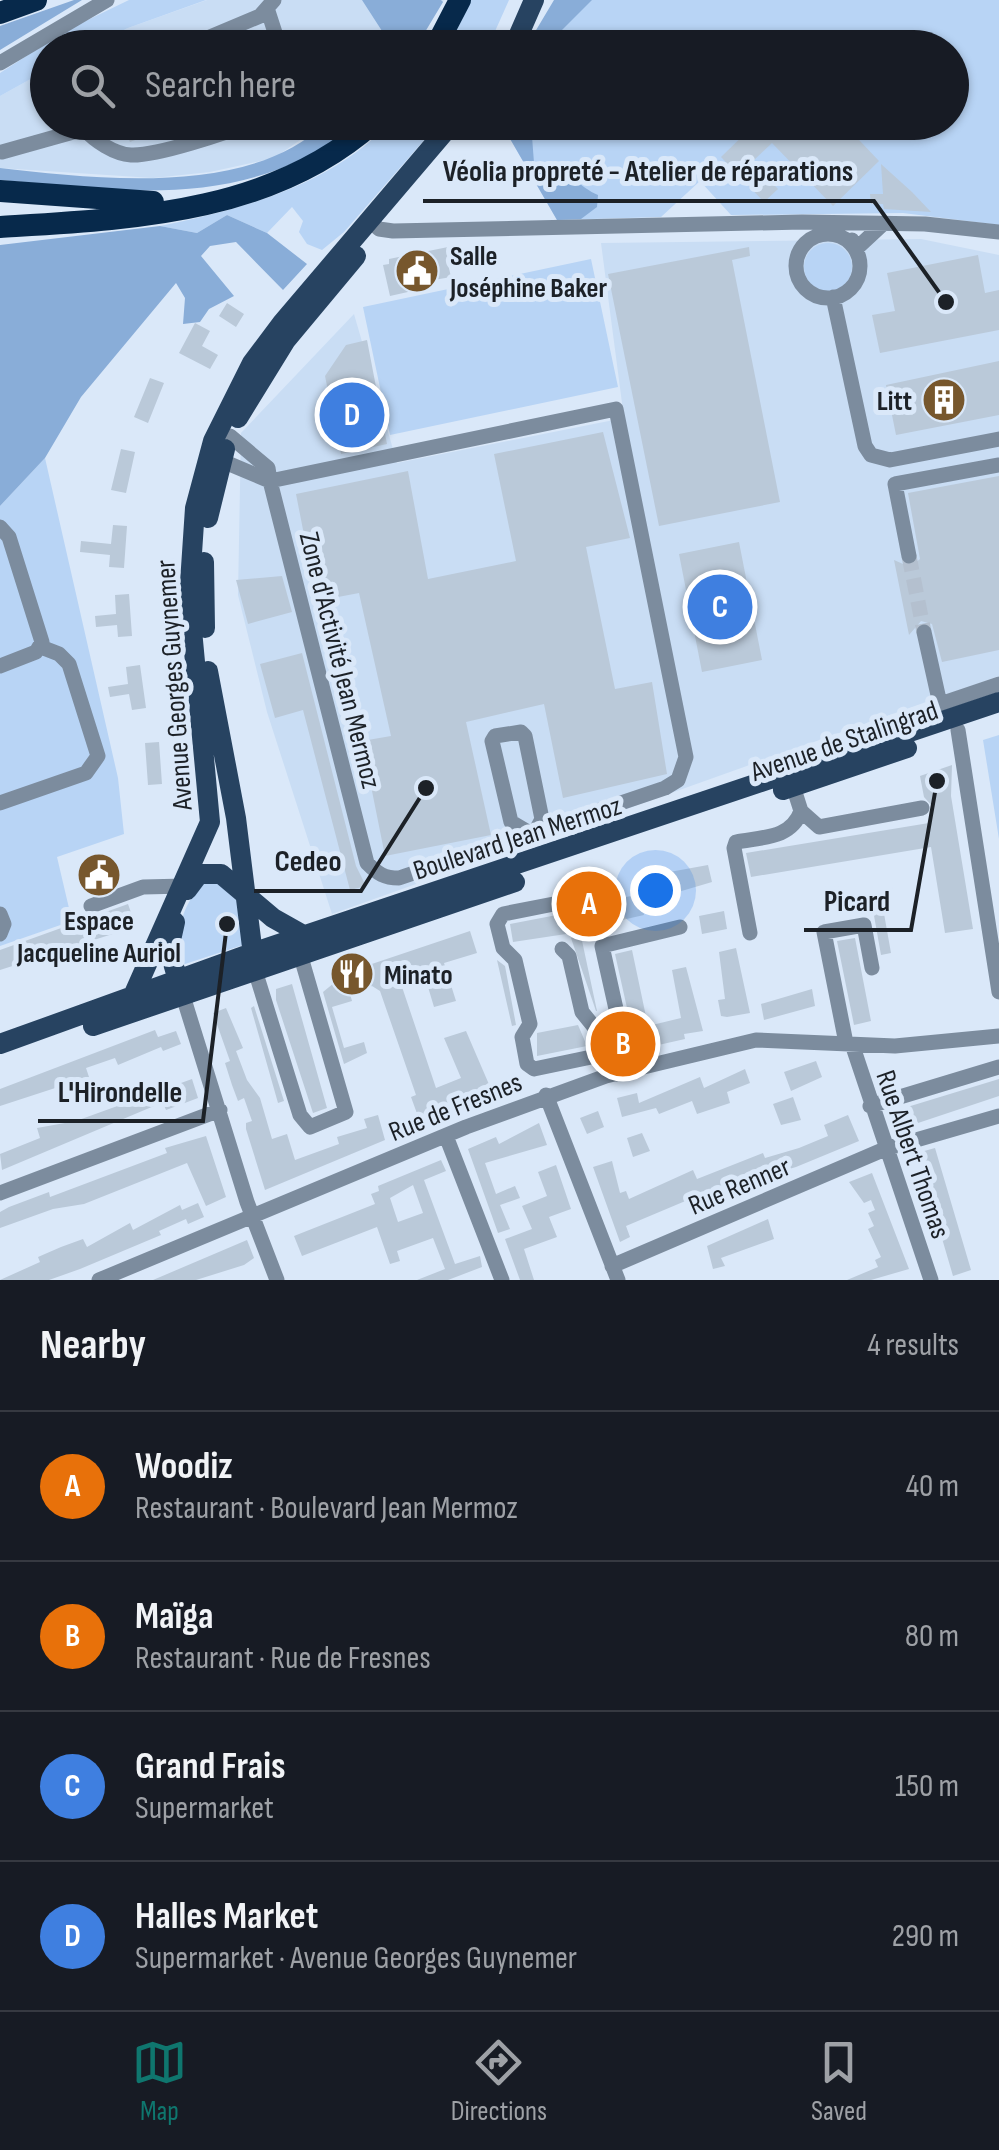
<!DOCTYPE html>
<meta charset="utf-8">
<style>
:root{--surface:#171b24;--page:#242831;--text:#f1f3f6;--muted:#9ea1a6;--line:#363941;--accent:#0f766e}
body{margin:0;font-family:"Sofia Sans Condensed",sans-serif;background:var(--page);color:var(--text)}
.you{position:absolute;left:655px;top:890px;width:35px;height:35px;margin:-25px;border:8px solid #fff;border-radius:50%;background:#1a73e8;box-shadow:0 0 0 15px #1a73e833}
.badge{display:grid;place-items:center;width:65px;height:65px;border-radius:50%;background:var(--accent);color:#fff;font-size:32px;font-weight:700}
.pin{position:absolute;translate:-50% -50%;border:5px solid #fff;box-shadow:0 2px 10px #0006}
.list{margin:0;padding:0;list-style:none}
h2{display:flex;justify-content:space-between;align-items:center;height:130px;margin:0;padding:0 40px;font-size:42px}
h2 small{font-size:32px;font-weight:400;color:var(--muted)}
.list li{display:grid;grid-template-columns:65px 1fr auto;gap:30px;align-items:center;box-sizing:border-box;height:150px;padding:0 40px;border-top:2px solid var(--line)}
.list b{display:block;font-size:38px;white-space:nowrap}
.list p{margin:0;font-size:32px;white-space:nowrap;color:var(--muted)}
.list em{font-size:32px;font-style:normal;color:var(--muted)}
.icon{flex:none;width:55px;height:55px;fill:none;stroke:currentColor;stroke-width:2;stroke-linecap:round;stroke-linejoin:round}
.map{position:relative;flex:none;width:999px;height:1280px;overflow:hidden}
.search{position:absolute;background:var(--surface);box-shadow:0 2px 8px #0004;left:30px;right:30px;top:30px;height:110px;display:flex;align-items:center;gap:25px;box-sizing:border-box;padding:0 35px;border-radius:55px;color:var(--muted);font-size:38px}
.sheet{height:730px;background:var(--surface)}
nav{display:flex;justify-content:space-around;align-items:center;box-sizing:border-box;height:140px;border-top:2px solid var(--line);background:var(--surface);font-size:28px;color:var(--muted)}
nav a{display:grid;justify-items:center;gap:5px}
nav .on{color:var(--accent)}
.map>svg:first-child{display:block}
</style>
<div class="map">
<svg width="999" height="1280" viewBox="0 0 999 1280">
<rect width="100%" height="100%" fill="#dae8f9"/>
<path fill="#c9ddf4" d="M 207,0 L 444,0 L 416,47 L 90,48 L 128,28 Z
M 47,70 L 48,122 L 325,123 L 274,158 L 210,172 L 153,178 L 0,168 L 0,96 Z
M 921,239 L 999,255 L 999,676 L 332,914 L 267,712 L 238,595 L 241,433 L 354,314 L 397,463 L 624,418 L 601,243 Z"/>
<path fill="#b8d4f5" d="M 129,0 L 206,0 L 128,28 L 90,47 L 48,48 L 47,70 L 0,96 L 0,73 L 67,30 Z
M 471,0 L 509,0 L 488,47 L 448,48 Z
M 572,0 L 999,0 L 999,225 L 903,213 L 731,215 L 700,181 L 661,217 L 557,220 L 501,123 L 952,122 L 952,48 L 537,47 Z
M 389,123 L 439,123 L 344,232 L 322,250 L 307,244 L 299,232 L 303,221 L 292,207 L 267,233 L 227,215 L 197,233 L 160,226 C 240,210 332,185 389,123 Z
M804 267a24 24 0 1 1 48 0a24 24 0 1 1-48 0Z
M 591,259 L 618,387 L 390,435 L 363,307 Z
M 45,458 L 118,778 L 124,834 L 57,857 L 72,921 L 0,946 L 0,506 Z
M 999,735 L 999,839 L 983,740 Z
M 211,878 L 240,903 L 243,945 L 182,965 C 172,936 184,895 211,878 Z"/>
<path fill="#89add8" d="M 74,0 L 82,0 L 0,50 L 0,26 Z
M 362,0 L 441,0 L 443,2 L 416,47 L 393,48 Z
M 554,0 L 592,0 L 545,47 L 526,47 Z
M 325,123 L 359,123 C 248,211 131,192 0,180 L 0,168 C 95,179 251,197 325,123 Z
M 501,123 L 531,123 L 534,163 L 545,171 C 568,168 579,187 598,195 L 597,207 L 581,219 L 557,220 Z
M 227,215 L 267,233 L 307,264 L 283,290 L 236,242 L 210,246 L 201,256 L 234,296 L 209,309 L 200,322 L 183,324 L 185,298 L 176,283 L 81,397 L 45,458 L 0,506 L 0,245 L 160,226 L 197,233 Z"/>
<path fill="#bac9d9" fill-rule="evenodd" d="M 122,122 L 179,122 L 179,123 L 130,142 Z
M 757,122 L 842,122 L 879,161 L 833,206 L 772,143 L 752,162 L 778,189 L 764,202 L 721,157 Z
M 881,164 L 912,192 L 931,212 L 884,209 L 883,204 L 871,204 L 870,194 L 883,194 Z
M 453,246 L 456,263 L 448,264 L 451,277 L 428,281 L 430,287 L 390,296 L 383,265 L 389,264 L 389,259 Z
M 749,247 L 750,256 L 732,260 L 780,502 L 659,526 L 608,274 Z
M 978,255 L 985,293 L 999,290 L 999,330 L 880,353 L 872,315 L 895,311 L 887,273 Z
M 227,303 L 244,314 L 236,327 L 219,316 Z
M 195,323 L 210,331 L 202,346 L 218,355 L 210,369 L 179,353 Z
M 367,340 L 387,444 L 341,454 L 325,376 L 346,345 Z
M 999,361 L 999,415 L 896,435 L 886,385 Z
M 150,378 L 164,383 L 148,423 L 134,417 Z
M 603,432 L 630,538 L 586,547 L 615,689 L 652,682 L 667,774 L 563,798 L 544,704 L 466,722 L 491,835 L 385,856 L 362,741 L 391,736 L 359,593 L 317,601 L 296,494 L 408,471 L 428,579 L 516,561 L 494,454 Z
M 121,449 L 135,452 L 126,493 L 111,490 Z
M 999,476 L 999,650 L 942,662 L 932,624 L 921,621 L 909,635 L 894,560 L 910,567 L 920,559 L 908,493 Z
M 113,525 L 127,526 L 124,568 L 109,567 L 110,555 L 80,552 L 81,541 L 111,544 Z
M 739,542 L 762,660 L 702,672 L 679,554 Z
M 282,576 L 292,612 L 248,624 L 236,580 Z
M 129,594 L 132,636 L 118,637 L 117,625 L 96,627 L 95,616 L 116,614 L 115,595 Z
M 302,653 L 356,866 L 366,886 L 350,890 L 303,710 L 275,718 L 260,664 Z
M 140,665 L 146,708 L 132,710 L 129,694 L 110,697 L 108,687 L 128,684 L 126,667 Z
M 159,742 L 162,784 L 148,785 L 145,743 Z
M 952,765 L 951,796 L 973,929 L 945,933 L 931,847 L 751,877 L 746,853 L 929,823 L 933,807 L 924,797 L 920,776 Z
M 91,858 L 118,870 L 109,887 L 102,890 L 81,880 Z
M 708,865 L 712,882 L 658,898 L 653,875 Z
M 597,893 L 608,901 L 640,894 L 644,915 L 587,928 L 581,901 Z
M 128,904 L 135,924 L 125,930 L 0,970 L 0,950 Z
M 883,908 L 891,953 L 881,955 L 873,910 Z
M 724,911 L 727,929 L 702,934 L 699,916 Z
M 562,914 L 566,934 L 513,942 L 510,924 Z
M 470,931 L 477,953 L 444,963 L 456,1001 L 434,1007 L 422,967 L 398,975 L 436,1088 L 461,1078 L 444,1038 L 466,1031 L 491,1089 L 419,1119 L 411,1097 L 416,1095 L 380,991 L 372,986 L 350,994 L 352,1001 L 332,1007 L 344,1048 L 364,1042 L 367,1053 L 344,1064 L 323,992 L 334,983 L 330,969 L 343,966 L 345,973 Z
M 581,936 L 597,1011 L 596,1011 L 571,938 Z
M 855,938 L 871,1021 L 854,1025 L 837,941 Z
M 736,948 L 750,1013 L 727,1017 L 721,1016 L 718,1000 L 725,999 L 719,952 Z
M 632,950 L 648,1026 L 681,1018 L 672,970 L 686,967 L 703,1031 L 684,1034 L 685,1039 L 623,1053 L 629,1017 L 615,954 Z
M 497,960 L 505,966 L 516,1025 L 512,1026 Z
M 292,984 L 327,1108 L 313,1113 L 276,1000 L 276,989 Z
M 812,989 L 815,1006 L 764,1020 L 761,1004 Z
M 254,1006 L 284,1101 L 278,1103 L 251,1008 Z
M 226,1008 L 243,1048 L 236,1051 L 247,1080 L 260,1098 L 272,1139 L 287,1134 L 295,1160 L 339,1144 L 337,1137 L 367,1128 L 364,1119 L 378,1115 L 385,1140 L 265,1190 L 246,1129 L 246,1123 L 252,1121 L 244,1098 L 238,1101 L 232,1085 L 225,1063 L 230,1061 L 213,1013 Z
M 578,1025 L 587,1046 L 537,1056 L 537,1033 Z
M 155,1030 L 158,1037 L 176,1031 L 181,1044 L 163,1051 L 161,1047 L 118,1065 L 115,1058 L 86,1068 L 89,1077 L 0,1106 L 0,1089 Z
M 816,1061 L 822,1077 L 791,1091 L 784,1072 Z
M 745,1069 L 750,1083 L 727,1092 L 730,1103 L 697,1114 L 692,1101 L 659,1114 L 656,1108 L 622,1117 L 617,1098 L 637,1093 L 639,1103 L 700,1077 L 704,1088 Z
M 192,1079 L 198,1098 L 166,1110 L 163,1103 L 154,1106 L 2,1170 L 0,1154 L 40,1138 L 37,1128 L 76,1121 Z
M 999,1079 L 999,1096 L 906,1127 L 904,1108 Z
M 793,1097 L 801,1120 L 781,1125 L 773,1104 Z
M 598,1111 L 604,1127 L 587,1134 L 580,1118 Z
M 848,1115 L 859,1141 L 796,1167 L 721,1189 L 723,1194 L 705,1201 L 702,1194 L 626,1226 L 630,1237 L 620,1242 L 593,1167 L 612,1161 L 620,1193 L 626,1191 L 629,1199 L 693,1170 L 697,1179 L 763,1153 L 765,1158 L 799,1148 L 828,1136 L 824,1125 Z
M 539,1123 L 547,1145 L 485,1163 L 496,1194 L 515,1186 L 520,1198 L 500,1205 L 510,1229 L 498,1233 L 468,1149 L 496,1137 L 499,1144 Z
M 642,1133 L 650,1151 L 633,1157 L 627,1138 Z
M 206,1136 L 226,1197 L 206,1206 L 187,1163 L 84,1204 L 53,1209 L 0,1228 L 0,1212 L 9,1207 L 49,1192 L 50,1197 L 167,1153 L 165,1148 Z
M 935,1148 L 971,1270 L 953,1276 L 917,1153 Z
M 441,1160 L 446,1171 L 424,1180 L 455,1264 L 480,1256 L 482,1267 L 448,1280 L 417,1280 L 445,1269 L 433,1238 L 397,1251 L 400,1261 L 390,1264 L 377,1227 L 302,1256 L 294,1236 L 375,1204 L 371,1194 L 379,1191 L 378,1186 ZM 413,1185 L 423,1213 L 398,1222 L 390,1198 Z
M 556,1165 L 571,1209 L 549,1217 L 557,1237 L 524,1249 L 534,1280 L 520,1280 L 505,1239 L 532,1229 L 522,1206 L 547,1196 L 538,1172 Z
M 872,1173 L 909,1269 L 871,1280 L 847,1280 L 878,1267 L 875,1260 L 881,1257 L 868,1229 L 874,1226 L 868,1213 L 875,1210 L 871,1200 L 864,1203 L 849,1182 Z
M 198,1203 L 204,1217 L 188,1224 L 186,1219 L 159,1231 L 161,1235 L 80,1269 L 49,1280 L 0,1280 L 40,1262 L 38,1257 L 61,1247 L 83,1239 L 87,1247 L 130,1223 L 133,1230 L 180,1205 L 182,1210 Z
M 768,1219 L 774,1239 L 721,1258 L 725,1266 L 713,1269 L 707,1246 Z
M 247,1240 L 254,1258 L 244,1265 L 196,1280 L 153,1280 Z"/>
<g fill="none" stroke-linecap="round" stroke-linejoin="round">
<path stroke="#b4c0cf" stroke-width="15" stroke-dasharray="15 8" stroke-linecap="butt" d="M 909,556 L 924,632"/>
<path stroke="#7c8c9e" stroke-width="15" d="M 267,8 L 280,48
M 184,48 L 260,16 L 274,0
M 0,63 L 107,0
M 84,122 L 84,129 C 95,141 114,154 131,155 C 157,156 226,133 252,122
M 2,152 L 84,129
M 370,221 L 379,229 L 393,231 L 802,222 L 925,224 L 999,232
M796 266a32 32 0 1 1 64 0a32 32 0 1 1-64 0Z
M 852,240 L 856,249 L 884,223
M 833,297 L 865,446 L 871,455 L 890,460 L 999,439
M 220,460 L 270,481 L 616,409 L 686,757 L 678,780 L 665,788 L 399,878 C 384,878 378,874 367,863 L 270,481 L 268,468 L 230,436
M 0,527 L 9,537 L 42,642 L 36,652 L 0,666
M 909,556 L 895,484 L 999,465
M 924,632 L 940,704 L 999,684
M 958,730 L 999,992
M 0,803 L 86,773 L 98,756 L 69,664 L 59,654 L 41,647
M 801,811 L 819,827 L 922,808
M 533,835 L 511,822 L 492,741 L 495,736 L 521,732 L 525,736 L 542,819 L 533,836
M 564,902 L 503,914 L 497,924 L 503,948 L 515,960 L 530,1024 L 522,1037 L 527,1064 L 534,1069 L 601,1055
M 91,906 L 143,887 L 185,886
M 0,914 L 4,924 L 0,934
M 750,933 L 734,848 L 736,842 C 762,837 791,839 801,811 L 793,786
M 562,949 L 569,956 L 582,1012 L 595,1028 L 602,1061
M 253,964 L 300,1115 L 310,1127 L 346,1112 L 301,957
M 183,996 L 247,1202 L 277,1280
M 846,1043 L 824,932 L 864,925 L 872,968
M 852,1044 L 931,1280
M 616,1074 L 609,1043 L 618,1018 L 602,946 L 680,927
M 546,1095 L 618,1280
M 870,1106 L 999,1067
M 446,1136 L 502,1280
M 0,1193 L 220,1110
M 612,1266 L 885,1149 L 999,1116
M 99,1280 L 466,1127 L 606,1076 L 756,1040 L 895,1046 L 999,1036"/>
<path stroke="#274361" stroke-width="20" d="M 513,48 L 534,0
M 238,418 L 286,340 L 356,256
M 208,518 L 225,449
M 204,562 L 205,628
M 208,671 L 236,818 L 254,963
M 783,790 L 907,748
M 187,890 L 199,874 L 221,874 L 273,918 L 305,936
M 175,922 L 169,949 L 181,991
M 132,998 L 210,822 L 189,598 L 195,508 L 213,441 L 252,363 L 282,323 L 453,122
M 93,1026 L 515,882
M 0,1044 L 255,952 L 999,702"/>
<path stroke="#07294b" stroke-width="22" d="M 0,13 L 36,0
M 435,48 L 460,0
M 0,191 L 153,202
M 0,227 C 130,219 272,214 374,122"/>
</g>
<defs>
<symbol id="civic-disc" viewBox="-11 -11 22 22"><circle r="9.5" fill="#77572d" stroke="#dae8f9"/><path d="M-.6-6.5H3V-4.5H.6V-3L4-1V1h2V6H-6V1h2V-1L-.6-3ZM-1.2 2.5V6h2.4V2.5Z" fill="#fff"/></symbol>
<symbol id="building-disc" viewBox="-11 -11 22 22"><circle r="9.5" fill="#77572d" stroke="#dae8f9"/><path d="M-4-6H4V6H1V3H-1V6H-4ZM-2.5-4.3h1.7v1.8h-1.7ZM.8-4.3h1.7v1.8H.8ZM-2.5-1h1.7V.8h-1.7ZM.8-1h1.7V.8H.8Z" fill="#fff"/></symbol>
<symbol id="restaurant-disc" viewBox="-11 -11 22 22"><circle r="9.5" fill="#77572d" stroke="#dae8f9"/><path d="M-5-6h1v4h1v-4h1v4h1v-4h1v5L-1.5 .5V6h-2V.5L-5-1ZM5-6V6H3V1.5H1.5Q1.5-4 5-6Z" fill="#fff"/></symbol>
</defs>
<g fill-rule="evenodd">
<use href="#civic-disc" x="392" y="246" width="50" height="50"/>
<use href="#building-disc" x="919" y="375" width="50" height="50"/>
<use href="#civic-disc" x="74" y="850" width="50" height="50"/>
<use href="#restaurant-disc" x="327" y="949" width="50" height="50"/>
</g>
<g text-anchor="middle" stroke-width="10" stroke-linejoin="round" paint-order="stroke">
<g font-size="28" font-weight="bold" fill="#1c2127" stroke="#dae8f9" text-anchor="start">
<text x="450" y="265">Salle<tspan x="450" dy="32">Joséphine Baker</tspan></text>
<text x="912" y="410" text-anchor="end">Litt</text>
<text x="99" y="930" text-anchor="middle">Espace<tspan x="99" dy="32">Jacqueline Auriol</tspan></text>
<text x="384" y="984">Minato</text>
</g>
<g font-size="28" fill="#1c2127" stroke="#dae8f9">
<text transform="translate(341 660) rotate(76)" y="10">Zone d'Activité Jean Mermoz</text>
<text transform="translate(173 685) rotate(-94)" y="10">Avenue Georges Guynemer</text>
<text transform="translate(844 740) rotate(-19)" y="10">Avenue de Stalingrad</text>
<text transform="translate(517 837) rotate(-18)" y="10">Boulevard Jean Mermoz</text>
<text transform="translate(455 1106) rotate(-22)" y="10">Rue de Fresnes</text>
<text transform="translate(914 1154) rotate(71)" y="10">Rue Albert Thomas</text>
<text transform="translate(739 1185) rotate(-23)" y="10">Rue Renner</text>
</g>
</g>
<path fill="none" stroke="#1c2127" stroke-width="4" d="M946 302L874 201H423M426 788L361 891H254M937 781L911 930H804M227 924L203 1121H38"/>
<g fill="#1c2127" stroke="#dae8f9" stroke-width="4">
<circle cx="946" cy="302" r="10"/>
<circle cx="426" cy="788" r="10"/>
<circle cx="937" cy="781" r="10"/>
<circle cx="227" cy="924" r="10"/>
</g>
<g font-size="30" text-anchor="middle" font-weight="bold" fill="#1c2127" stroke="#dae8f9" stroke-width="10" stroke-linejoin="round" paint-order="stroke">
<text x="648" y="181">Véolia propreté - Atelier de réparations</text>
<text x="308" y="871">Cedeo</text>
<text x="857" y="911">Picard</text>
<text x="120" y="1102">L'Hirondelle</text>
</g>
</svg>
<div class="you"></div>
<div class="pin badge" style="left:589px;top:904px;background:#e8710a">A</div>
<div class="pin badge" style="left:623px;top:1044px;background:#e8710a">B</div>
<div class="pin badge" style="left:720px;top:607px;background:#3f7fe0">C</div>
<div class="pin badge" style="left:352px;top:415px;background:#3f7fe0">D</div>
<div class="search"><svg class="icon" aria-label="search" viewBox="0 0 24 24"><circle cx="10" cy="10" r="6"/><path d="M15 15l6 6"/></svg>Search here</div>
</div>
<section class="sheet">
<h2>Nearby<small>4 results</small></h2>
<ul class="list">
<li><span class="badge" style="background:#e8710a">A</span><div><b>Woodiz</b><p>Restaurant · Boulevard Jean Mermoz</p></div><em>40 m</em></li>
<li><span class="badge" style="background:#e8710a">B</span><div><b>Maïga</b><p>Restaurant · Rue de Fresnes</p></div><em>80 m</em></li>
<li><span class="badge" style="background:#3f7fe0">C</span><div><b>Grand Frais</b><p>Supermarket</p></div><em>150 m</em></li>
<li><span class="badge" style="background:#3f7fe0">D</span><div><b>Halles Market</b><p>Supermarket · Avenue Georges Guynemer</p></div><em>290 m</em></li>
</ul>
</section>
<nav>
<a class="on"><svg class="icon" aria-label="map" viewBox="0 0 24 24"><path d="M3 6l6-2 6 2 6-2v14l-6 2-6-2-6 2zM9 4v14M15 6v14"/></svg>Map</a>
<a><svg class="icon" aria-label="directions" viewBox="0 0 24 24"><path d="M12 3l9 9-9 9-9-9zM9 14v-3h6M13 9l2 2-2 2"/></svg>Directions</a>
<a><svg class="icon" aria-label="saved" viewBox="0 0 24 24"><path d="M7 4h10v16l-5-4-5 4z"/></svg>Saved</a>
</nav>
